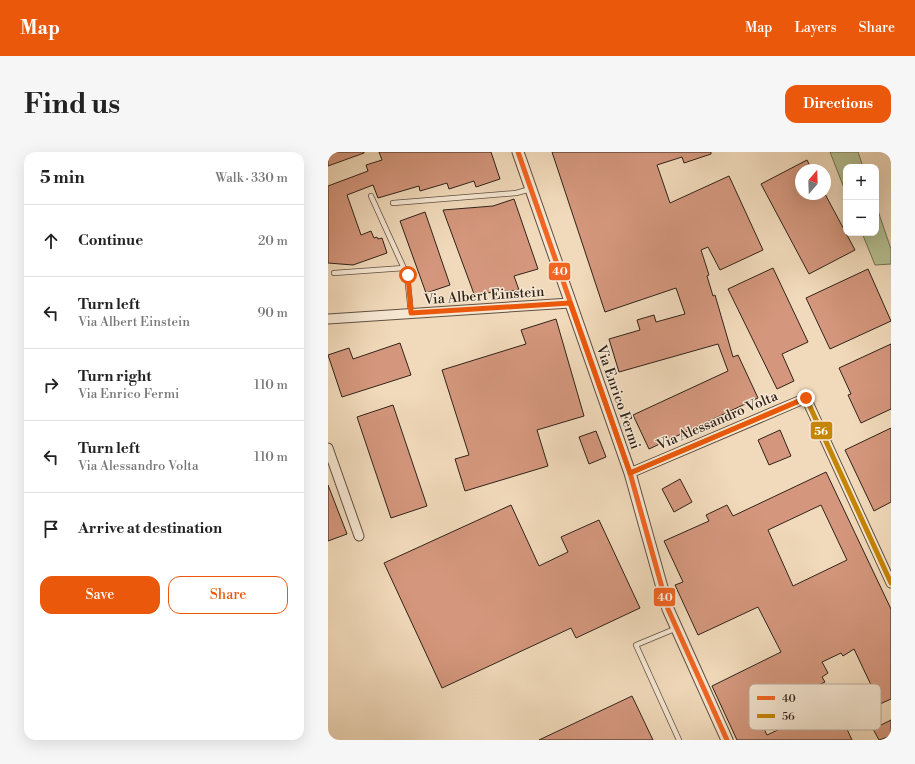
<!DOCTYPE html>
<meta charset="utf-8">
<style>
:root{--surface:#fff;--page:#f6f6f6;--text:#222;--muted:#767676;--line:#e0e0e0;--accent:#ea580c}
body{margin:0;font-family:"Libre Bodoni",serif;background:var(--page);color:var(--text)}
.controls{position:absolute;right:12px;top:12px;display:grid;overflow:hidden;border-radius:8px;box-shadow:0 4px 16px #0002}
.controls button{width:36px;height:36px;display:grid;place-items:center;padding:0;border:0;border-bottom:1px solid var(--line);background:var(--surface);color:var(--text);font:20px sans-serif}
.compass{position:absolute;left:467px;top:12px;width:36px;height:36px;border-radius:50%;background:var(--surface);box-shadow:0 4px 16px #0002;rotate:19deg}
.stop{position:absolute;width:12px;height:12px;margin:-9px;border:3px solid #ea580c;border-radius:50%;background:#fff}
.stop.end{background:#ea580c;border-color:#fff;box-shadow:0 1px 4px #0008}
.list{margin:0;padding:0;list-style:none}
h2{display:flex;justify-content:space-between;align-items:center;height:52px;margin:0;padding:0 16px;font-size:17px}
h2 small{font-size:13px;font-weight:400;color:var(--muted)}
.list li{display:grid;grid-template-columns:26px 1fr auto;gap:12px;align-items:center;box-sizing:border-box;height:72px;padding:0 16px;border-top:1px solid var(--line)}
.list b{display:block;font-size:15px;white-space:nowrap}
.list p{margin:0;font-size:13px;white-space:nowrap;color:var(--muted)}
.list em{font-size:13px;font-style:normal;color:var(--muted)}
.actions{display:flex;gap:8px;padding:12px 16px}
.actions a{flex:1;padding:9px 0;border:1px solid var(--accent);border-radius:12px;text-align:center;font-size:14px;color:var(--accent)}
.actions .main{background:var(--accent);color:#fff}
.icon{flex:none;width:22px;height:22px;fill:none;stroke:currentColor;stroke-width:2;stroke-linecap:round;stroke-linejoin:round}
.map{position:relative;flex:none;width:563px;height:588px;overflow:hidden;border-radius:12px}
header{display:flex;align-items:center;gap:24px;box-sizing:border-box;height:56px;padding:0 20px;background:var(--accent);color:#fff}
header strong{font-size:19px}
nav{display:flex;gap:22px;margin-inline-start:auto;font-size:14px}
.intro{display:flex;align-items:center;justify-content:space-between;box-sizing:border-box;height:96px;padding:0 24px}
h1{margin:0;font-size:28px}
.button{padding:10px 18px;border-radius:12px;background:var(--accent);color:#fff;font-size:14px;font-weight:700}
main{display:flex;gap:24px;padding:0 24px}
aside{flex:1;background:var(--surface);border-radius:12px;box-shadow:0 4px 16px #0002}
.map>svg:first-child{display:block}
</style>
<header>
<strong>Map</strong>
<nav><a>Map</a><a>Layers</a><a>Share</a></nav>
</header>
<div class="intro"><h1>Find us</h1><a class="button">Directions</a></div>
<main>
<aside>
<h2>5 min<small>Walk · 330 m</small></h2>
<ul class="list">
<li><svg class="icon" aria-label="ahead" viewBox="0 0 24 24"><path d="M12 20V5M6 11l6-6 6 6"/></svg><div><b>Continue</b></div><em>20 m</em></li>
<li><svg class="icon" aria-label="left" viewBox="0 0 24 24"><path d="M17 20v-9H6M10 6l-5 5 5 5"/></svg><div><b>Turn left</b><p>Via Albert Einstein</p></div><em>90 m</em></li>
<li><svg class="icon" aria-label="right" viewBox="0 0 24 24"><path d="M7 20v-9h11M14 6l5 5-5 5"/></svg><div><b>Turn right</b><p>Via Enrico Fermi</p></div><em>110 m</em></li>
<li><svg class="icon" aria-label="left" viewBox="0 0 24 24"><path d="M17 20v-9H6M10 6l-5 5 5 5"/></svg><div><b>Turn left</b><p>Via Alessandro Volta</p></div><em>110 m</em></li>
<li><svg class="icon" aria-label="arrive" viewBox="0 0 24 24"><path d="M6 21V4h12l-3 4 3 4H6"/></svg><div><b>Arrive at destination</b></div></li>
</ul>
<div class="actions"><a class="main">Save</a><a>Share</a></div>
</aside>
<div class="map">
<svg width="563" height="588" viewBox="0 0 563 588">
<rect width="100%" height="100%" fill="#f1dabb"/>
<filter id="stains"><feTurbulence type="fractalNoise" baseFrequency=".005" numOctaves="4"/><feColorMatrix values="0 0 0 0 .2 0 0 0 0 .09 0 0 0 0 .02 0 0 0 .5 -.17"/></filter>
<radialGradient id="worn" r=".72"><stop offset=".6" stop-color="#630" stop-opacity="0"/><stop offset="1" stop-color="#630" stop-opacity=".3"/></radialGradient>
<path fill="#b6c193" stroke="#737256" d="M 502,0 L 530,0 L 535,15 L 518,15 L 518,41 Z
M 548,53 L 563,97 L 563,112 L 547,113 L 534,81 L 548,81 Z"/>
<path fill="#d4977d" stroke="#302319" fill-rule="evenodd" d="M 0,0 L 36,0 L 36,1 L 0,14 Z
M 51,0 L 163,0 L 172,27 L 148,35 L 146,29 L 121,37 L 119,31 L 92,39 L 91,34 L 50,46 L 45,33 L 19,43 L 33,83 L 43,79 L 46,86 L 49,85 L 50,87 L 54,86 L 59,101 L 25,113 L 0,111 L 0,34 L 40,19 L 38,13 L 54,8 Z
M 224,0 L 383,0 L 383,2 L 356,11 L 354,5 L 329,13 L 342,51 L 401,24 L 435,98 L 392,118 L 380,95 L 373,98 L 381,123 L 379,124 L 385,144 L 387,143 L 405,205 L 410,203 L 430,246 L 321,297 L 305,263 L 400,219 L 390,192 L 291,220 L 281,187 L 312,178 L 309,168 L 326,163 L 328,170 L 357,162 L 348,136 L 277,160 Z
M 479,8 L 484,18 L 473,18 L 473,42 L 497,42 L 527,98 L 481,122 L 433,32 Z
M 186,47 L 210,117 L 186,124 L 191,138 L 146,142 L 115,58 L 165,54 Z
M 97,60 L 122,133 L 98,141 L 72,69 Z
M 445,116 L 480,190 L 454,202 L 466,229 L 449,237 L 400,137 Z
M 540,117 L 563,169 L 502,197 L 478,146 Z
M 228,167 L 256,264 L 209,278 L 220,314 L 137,339 L 127,307 L 141,303 L 114,218 L 198,192 L 193,178 Z
M 72,191 L 83,223 L 14,245 L 0,203 L 21,196 L 25,207 Z
M 563,192 L 563,257 L 533,271 L 520,243 L 523,242 L 511,216 Z
M 65,253 L 99,354 L 63,366 L 29,265 Z
M 563,276 L 563,350 L 546,359 L 517,298 Z
M 452,278 L 463,304 L 441,313 L 430,288 Z
M 268,279 L 278,305 L 261,312 L 251,285 Z
M 498,320 L 563,457 L 563,547 L 552,552 L 526,497 L 515,504 L 513,501 L 494,510 L 500,521 L 494,525 L 497,530 L 429,562 L 439,583 L 507,551 L 524,588 L 409,588 L 384,534 L 453,500 L 430,455 L 370,483 L 347,433 L 355,430 L 336,389 L 381,369 L 378,363 L 399,353 L 405,364 ZM 493,353 L 519,408 L 465,434 L 440,378 Z
M 352,327 L 364,350 L 346,360 L 334,337 Z
M 0,333 L 19,382 L 0,389 Z
M 183,353 L 211,414 L 240,400 L 233,385 L 271,368 L 312,456 L 248,486 L 243,476 L 114,536 L 56,411 Z
M 304,544 L 325,588 L 211,588 Z
M 563,568 L 563,584 L 551,588 L 545,577 Z"/>
<g fill="none" stroke-linecap="round" stroke-linejoin="round">
<defs>
<path id="service" d="M 43,44 L 79,123 L 83,161
M 65,51 L 188,41 L 203,37
M 6,121 L 76,116
M 349,476 L 308,493 L 351,588"/>
<path id="minor" d="M 0,167 L 242,151
M 0,296 L 31,384
M 302,321 L 478,246 L 563,431"/>
<path id="tertiary" d="M 190,0 L 302,321 L 340,457 L 399,588"/>
</defs>
<use href="#service" stroke="#605142" stroke-width="6"/>
<use href="#minor" stroke="#605142" stroke-width="11"/>
<use href="#tertiary" stroke="#605142" stroke-width="13"/>
<use href="#service" stroke="#f6e7d3" stroke-width="4.5"/>
<use href="#minor" stroke="#f6e7d3" stroke-width="9"/>
<use href="#tertiary" stroke="#f6e7d3" stroke-width="11"/>
<defs>
<path id="bus-1" d="M 190,0 L 302,321 L 340,457 L 399,588"/>
<path id="bus-2" d="M 302,321 L 478,246 L 563,431"/>
</defs>
<use href="#bus-1" stroke="#f6e7d3" stroke-width="8"/>
<use href="#bus-2" stroke="#f6e7d3" stroke-width="8"/>
<use href="#bus-1" stroke="#f26522" stroke-width="5"/>
<use href="#bus-2" stroke="#c58506" stroke-width="5"/>
</g>
<g fill="none" stroke-linecap="round" stroke-linejoin="round">
<path stroke="#ea580c" stroke-width="5" d="M 80,123 L 83,161 L 242,151 L 302,321 L 478,246"/>
</g>
<g text-anchor="middle" stroke-width="3" stroke-linejoin="round" paint-order="stroke">
<g font-size="14" fill="#302319" stroke="#f6e7d3">
<text transform="translate(156 143) rotate(-4)" y="5">Via Albert Einstein</text>
<text transform="translate(291 245) rotate(71)" y="5">Via Enrico Fermi</text>
<text transform="translate(389 268) rotate(-23)" y="5">Via Alessandro Volta</text>
</g>
</g>
<rect x="421" y="532" width="132" height="46" rx="6" fill="#f6e7d3" stroke="#bbac9b" stroke-width="1"/>
<rect x="429" y="544" width="18" height="4" fill="#f26522"/>
<rect x="429" y="562" width="18" height="4" fill="#c58506"/>
<g font-size="11" fill="#302319">
<text x="454" y="550">40</text>
<text x="454" y="568">56</text>
</g>
<g stroke="#f6e7d3" stroke-width="1.5">
<rect x="220" y="110" width="23" height="19" rx="4" fill="#f26522"/>
<rect x="482" y="269" width="23" height="19" rx="4" fill="#c58506"/>
<rect x="325" y="435" width="23" height="20" rx="4" fill="#f26522"/>
</g>
<g font-size="11" text-anchor="middle" font-weight="bold" fill="#fff">
<text x="232" y="123">40</text>
<text x="493" y="283">56</text>
<text x="337" y="449">40</text>
</g>
<rect width="100%" height="100%" filter="url(#stains)"/>
<rect width="100%" height="100%" fill="url(#worn)"/>
</svg>
<div class="controls">
<button>+</button>
<button>−</button>
</div>
<svg class="compass" viewBox="-18 -18 36 36"><path d="M0-13l5 13h-10z" fill="#e53935"/><path d="M0 13l5-13h-10z" fill="#767676"/></svg>
<div class="stop" style="left:80px;top:123px"></div>
<div class="stop end" style="left:478px;top:246px"></div>
</div>
</main>
